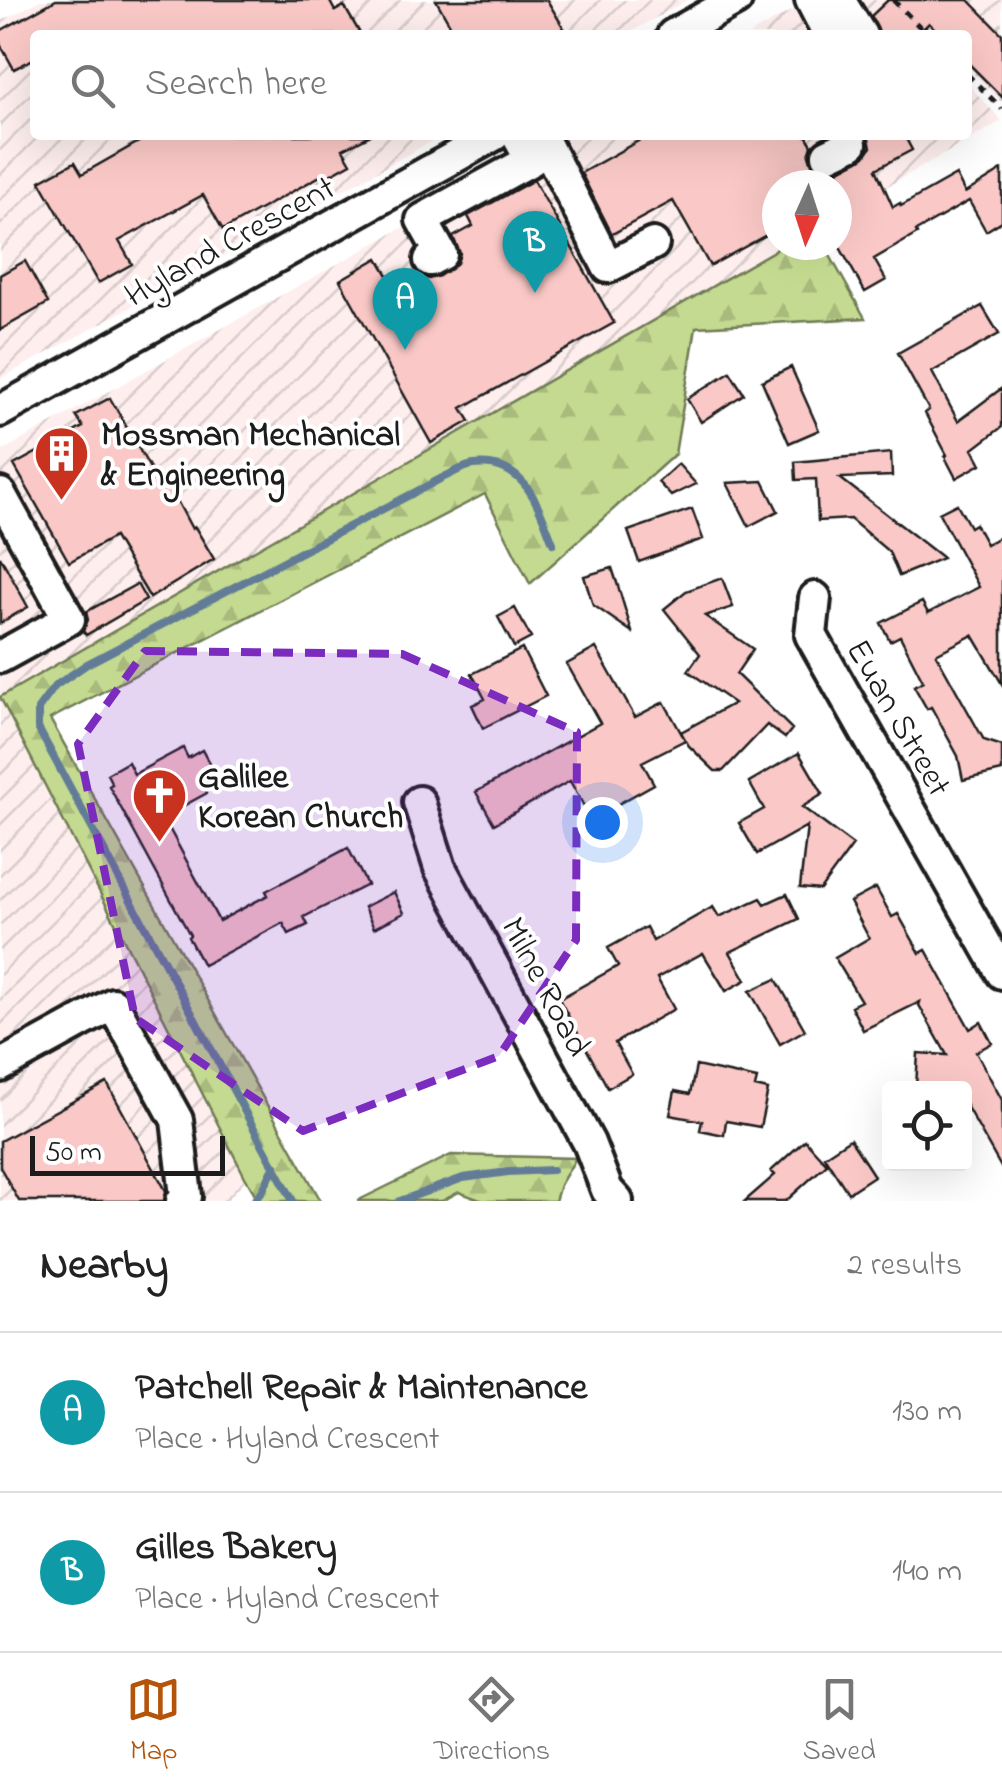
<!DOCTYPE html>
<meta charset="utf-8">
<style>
:root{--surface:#fff;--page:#f6f6f6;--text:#222;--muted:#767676;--line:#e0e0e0;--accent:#b45309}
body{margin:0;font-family:"Indie Flower",sans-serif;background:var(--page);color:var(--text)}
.controls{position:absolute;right:30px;bottom:30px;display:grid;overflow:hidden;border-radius:10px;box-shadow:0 10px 40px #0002}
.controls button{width:90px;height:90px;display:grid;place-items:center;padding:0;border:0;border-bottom:2px solid var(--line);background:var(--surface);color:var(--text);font:50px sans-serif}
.compass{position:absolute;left:762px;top:170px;width:90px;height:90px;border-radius:50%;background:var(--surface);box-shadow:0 10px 40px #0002;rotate:183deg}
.scale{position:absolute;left:30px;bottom:25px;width:195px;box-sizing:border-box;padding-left:10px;border:5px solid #1c1c1c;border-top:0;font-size:28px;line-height:35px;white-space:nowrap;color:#1c1c1c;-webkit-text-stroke:8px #fff;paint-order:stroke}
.you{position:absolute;left:602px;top:822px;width:35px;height:35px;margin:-25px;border:8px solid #fff;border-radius:50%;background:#1a73e8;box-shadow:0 0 0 15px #1a73e833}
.badge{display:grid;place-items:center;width:65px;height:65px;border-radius:50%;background:var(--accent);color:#fff;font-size:32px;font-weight:700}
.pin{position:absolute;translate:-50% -82px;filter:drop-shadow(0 2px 5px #0008)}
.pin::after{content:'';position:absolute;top:52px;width:35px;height:30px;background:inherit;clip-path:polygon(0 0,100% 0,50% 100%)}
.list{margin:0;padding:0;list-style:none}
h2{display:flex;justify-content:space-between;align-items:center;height:130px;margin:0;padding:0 40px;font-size:42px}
h2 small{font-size:32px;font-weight:400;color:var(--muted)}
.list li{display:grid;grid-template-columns:65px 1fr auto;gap:30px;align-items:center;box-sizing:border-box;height:160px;padding:0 40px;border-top:2px solid var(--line)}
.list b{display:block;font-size:38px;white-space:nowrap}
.list p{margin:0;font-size:32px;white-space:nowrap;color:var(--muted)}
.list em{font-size:32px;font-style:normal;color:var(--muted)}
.icon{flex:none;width:55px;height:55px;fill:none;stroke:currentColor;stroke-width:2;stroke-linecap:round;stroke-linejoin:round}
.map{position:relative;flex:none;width:1002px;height:1201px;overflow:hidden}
.search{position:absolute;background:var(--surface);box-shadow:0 10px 40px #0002;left:30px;right:30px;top:30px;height:110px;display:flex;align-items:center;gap:25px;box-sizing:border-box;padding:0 35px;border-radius:10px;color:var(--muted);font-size:38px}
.sheet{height:450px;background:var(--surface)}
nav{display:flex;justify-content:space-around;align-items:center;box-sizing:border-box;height:140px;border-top:2px solid var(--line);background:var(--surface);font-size:28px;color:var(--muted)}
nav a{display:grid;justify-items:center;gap:5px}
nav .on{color:var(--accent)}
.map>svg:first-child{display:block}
</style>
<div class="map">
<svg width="1002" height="1201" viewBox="0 0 1002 1201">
<defs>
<pattern id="industrial-furrows" width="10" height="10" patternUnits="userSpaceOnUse" patternTransform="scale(2.5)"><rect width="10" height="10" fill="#feefee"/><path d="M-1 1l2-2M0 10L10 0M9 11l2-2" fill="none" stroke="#d9cccc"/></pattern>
<pattern id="forest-firs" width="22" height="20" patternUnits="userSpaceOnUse" patternTransform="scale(2.5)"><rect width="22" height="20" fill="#c4da90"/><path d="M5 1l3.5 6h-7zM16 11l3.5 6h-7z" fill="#a8ba7c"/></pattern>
</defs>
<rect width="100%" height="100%" fill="#fff"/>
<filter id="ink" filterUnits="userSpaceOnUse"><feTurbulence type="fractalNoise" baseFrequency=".01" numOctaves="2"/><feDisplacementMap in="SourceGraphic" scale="20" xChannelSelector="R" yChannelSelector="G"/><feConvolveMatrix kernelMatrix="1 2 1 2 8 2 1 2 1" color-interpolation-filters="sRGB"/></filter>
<g filter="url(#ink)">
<path fill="url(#industrial-furrows)" d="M 40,0 L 688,0 L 625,35 L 35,35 L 35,135 L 443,135 L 0,379 L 0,22 Z
M 811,0 L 885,0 L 920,35 L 748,35 Z
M 901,0 L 1002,0 L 1002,103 L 967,67 L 967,35 L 935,35 Z
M 967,83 L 1002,121 L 837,215 L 837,185 L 777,185 L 777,245 L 784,245 L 0,697 L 0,452 L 569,135 L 967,135 Z
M 0,697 L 246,1179 L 226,1201 L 0,1201 Z"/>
<path fill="url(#forest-firs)" stroke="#707b56" stroke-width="2.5" d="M 784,245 L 824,245 L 865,318 L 696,327 L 675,454 L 530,584 L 485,494 L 50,719 L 321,1201 L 259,1201 L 246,1179 L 0,697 Z
M 451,1155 L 576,1158 L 560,1185 L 555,1201 L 483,1201 L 459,1192 L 442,1201 L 357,1201 Z"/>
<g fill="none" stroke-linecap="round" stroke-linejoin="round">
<path stroke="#627c97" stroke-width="8" d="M 254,1201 L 263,1190 L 275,1165
M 293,1201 L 38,728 L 38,709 L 55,686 L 87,664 L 444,477 C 453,473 464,466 474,465 C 525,459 538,505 553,543
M 400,1201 L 463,1178 L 508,1172 L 552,1170"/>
</g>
<path fill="#fac9c7" stroke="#1c1c1c" stroke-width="2.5" d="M 56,0 L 329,0 L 335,11 L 344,6 L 361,35 L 35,35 L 35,58 L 14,69 L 0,44 L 0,31 Z
M 436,0 L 547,0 L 568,35 L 456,35 Z
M 888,0 L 969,0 L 1002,34 L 1002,97 L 967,62 L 967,35 L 941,35 L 929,23 L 917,35 L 880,35 L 871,16 Z
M 151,135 L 371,135 L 343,149 L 351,163 L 326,177 L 324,174 L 223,230 L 203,195 L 119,241 L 132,264 L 98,283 L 40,181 L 75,162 L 82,174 Z
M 649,135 L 806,135 L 812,145 L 809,155 L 812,164 L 818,171 L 828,174 L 836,172 L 865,156 L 871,147 L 868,135 L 904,135 L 912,150 L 876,169 L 893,207 L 900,203 L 901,206 L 956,175 L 965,193 L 1002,170 L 1002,221 L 986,231 L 969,201 L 916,231 L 917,234 L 874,259 L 886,280 L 865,292 L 837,242 L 837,185 L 777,185 L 777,229 L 710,266 L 673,201 L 612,234 L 581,173 Z
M 534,180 L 614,323 L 462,408 L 470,421 L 431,443 L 340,280 L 378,258 L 396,289 L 420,276 L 429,279 L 439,276 L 457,263 L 460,253 L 453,237 L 473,226 L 468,216 Z
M 25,261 L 48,303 L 0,330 L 0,275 Z
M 982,306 L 999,334 L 932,372 L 958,421 L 1002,388 L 1002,427 L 973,449 L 981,464 L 956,478 L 945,457 L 947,455 L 925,413 L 929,410 L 898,353 Z
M 791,367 L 819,430 L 789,443 L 762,381 Z
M 730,372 L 744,394 L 701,422 L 687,399 Z
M 110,398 L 159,484 L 166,480 L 192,529 L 195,527 L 214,559 L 150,598 L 114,537 L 69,562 L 14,465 L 83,427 L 76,416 Z
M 891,453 L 892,476 L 840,478 L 943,558 L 899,576 L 889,552 L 850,519 L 818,521 L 816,479 L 796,480 L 795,462 Z
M 678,464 L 696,484 L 671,496 L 658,482 Z
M 763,481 L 778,511 L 749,526 L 727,483 Z
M 957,504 L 970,527 L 975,524 L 986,544 L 1002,536 L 1002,684 L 973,635 L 936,654 L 984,740 L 1002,746 L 1002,771 L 963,780 L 958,756 L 931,707 L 927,709 L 914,686 L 923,681 L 900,636 L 890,641 L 881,623 L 922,602 L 928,613 L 979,587 L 939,513 Z
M 692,509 L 703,539 L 639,562 L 628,531 Z
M 0,556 L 28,607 L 0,623 Z
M 612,568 L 617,583 L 632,632 L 593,605 L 584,576 Z
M 722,578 L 733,607 L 705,616 L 753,649 L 736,674 L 792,729 L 785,738 L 767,725 L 723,771 L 715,771 L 689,746 L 681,732 L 734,703 L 688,671 L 700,654 L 664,609 L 686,591 Z
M 137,584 L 146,600 L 86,635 L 83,631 L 88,620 L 86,612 Z
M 515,608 L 531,638 L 514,647 L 498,617 Z
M 596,648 L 635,717 L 664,702 L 685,740 L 642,762 L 654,784 L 591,819 L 570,781 L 494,824 L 476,792 L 600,723 L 567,664 Z
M 522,649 L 546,696 L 483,728 L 472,705 L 485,699 L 472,674 Z
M 183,748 L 188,758 L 202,750 L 216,776 L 202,783 L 207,793 L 163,817 L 219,921 L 268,895 L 266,891 L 348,848 L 367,885 L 304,917 L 308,925 L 289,934 L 283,923 L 203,965 L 188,937 L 190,935 L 109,786 L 112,784 L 107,774 L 128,762 L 134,774 Z
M 799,753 L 823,794 L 802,807 L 853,845 L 820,890 L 800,888 L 807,826 L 757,854 L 739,823 L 764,809 L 749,782 Z
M 876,888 L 892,917 L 898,914 L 920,953 L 926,950 L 970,1029 L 981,1022 L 992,1043 L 976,1052 L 1002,1100 L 1002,1169 L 964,1102 L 964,1088 L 916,1088 L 918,1053 L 947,1055 L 919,1005 L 920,1002 L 863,1030 L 851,1006 L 861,1001 L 835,958 L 869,938 L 850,902 Z
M 394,892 L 404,913 L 374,928 L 364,907 Z
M 787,894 L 799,919 L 730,952 L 746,980 L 726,991 L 703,953 L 657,978 L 674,1009 L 615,1043 L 632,1074 L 608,1088 L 559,999 L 618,966 L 608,948 L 646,927 L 653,941 L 713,907 L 719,917 L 761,898 L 765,904 Z
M 776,979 L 805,1030 L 780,1044 L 750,991 Z
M 696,1066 L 757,1079 L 755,1087 L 768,1090 L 760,1127 L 726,1121 L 724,1135 L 700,1130 L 702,1121 L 670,1115 L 675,1091 L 690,1094 Z
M 107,1083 L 166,1191 L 164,1201 L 19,1201 L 0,1167 L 0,1141 Z
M 850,1139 L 874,1176 L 848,1193 L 824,1156 Z
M 805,1140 L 827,1164 L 786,1201 L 745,1201 L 775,1175 L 771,1171 Z"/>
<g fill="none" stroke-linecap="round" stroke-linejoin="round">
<defs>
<path id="minor" d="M 811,0 L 829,35
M 839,0 L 861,35
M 673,35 L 736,0
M 541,135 L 608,267 L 653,244
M 828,155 L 851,144 L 849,135
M 430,260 L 441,254 L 422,220 L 531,160 L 517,135
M 0,411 L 494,135
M 0,494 L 69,619 L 0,657
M 815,598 L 811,635 L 1002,973
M 419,802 L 440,868 L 589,1143 L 607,1190 L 617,1201
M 0,1066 L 113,1004 L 177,1120 L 186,1196 L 182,1201"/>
</defs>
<use href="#minor" stroke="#1c1c1c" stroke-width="38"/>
<path stroke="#1c1c1c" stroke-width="5" stroke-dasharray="8 8" stroke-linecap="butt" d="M 893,0 L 928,35
M 967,74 L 1002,109"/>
<use href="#minor" stroke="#fff" stroke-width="30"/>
</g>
</g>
<path fill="#7b2cbf" fill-opacity="0.2" stroke="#7b2cbf" stroke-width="8" stroke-dasharray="20 12" stroke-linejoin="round" d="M 145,651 L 402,654 L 577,732 L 576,940 L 499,1056 L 303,1131 L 135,1018 L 78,744 Z"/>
<defs>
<symbol id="building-pin" viewBox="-11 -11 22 30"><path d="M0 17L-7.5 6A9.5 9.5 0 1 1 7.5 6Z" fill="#c8321e" stroke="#fff"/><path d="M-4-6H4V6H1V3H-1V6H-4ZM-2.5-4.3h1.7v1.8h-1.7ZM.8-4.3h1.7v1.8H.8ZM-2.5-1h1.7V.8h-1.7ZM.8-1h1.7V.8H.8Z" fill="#fff"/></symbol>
<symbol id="church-pin" viewBox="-11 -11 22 30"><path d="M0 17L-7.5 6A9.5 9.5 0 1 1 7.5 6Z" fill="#c8321e" stroke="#fff"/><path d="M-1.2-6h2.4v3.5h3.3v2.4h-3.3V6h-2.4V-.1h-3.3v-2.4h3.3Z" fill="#fff"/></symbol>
</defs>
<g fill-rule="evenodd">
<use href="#building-pin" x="30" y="422" width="63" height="86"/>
<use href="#church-pin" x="128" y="764" width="63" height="86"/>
</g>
<g text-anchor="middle" stroke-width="8" stroke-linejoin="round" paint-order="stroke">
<g font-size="35" fill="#1c1c1c" stroke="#fff">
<text transform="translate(229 240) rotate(-29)" y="12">Hyland Crescent</text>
<text transform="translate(900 717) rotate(60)" y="12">Euan Street</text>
<text transform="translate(547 986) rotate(62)" y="12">Milne Road</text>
</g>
<g font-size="35" font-weight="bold" fill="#1c1c1c" stroke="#fff" text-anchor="start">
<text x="101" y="445">Mossman Mechanical<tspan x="101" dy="40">&amp; Engineering</tspan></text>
<text x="198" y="787">Galilee<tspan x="198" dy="40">Korean Church</tspan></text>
</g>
</g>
</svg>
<div class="controls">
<button><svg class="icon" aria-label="locate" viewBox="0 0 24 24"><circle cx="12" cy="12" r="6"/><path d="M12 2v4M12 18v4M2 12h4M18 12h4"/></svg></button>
</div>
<svg class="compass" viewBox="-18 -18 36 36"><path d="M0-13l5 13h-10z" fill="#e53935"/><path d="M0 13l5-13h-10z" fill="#767676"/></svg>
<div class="scale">50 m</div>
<div class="you"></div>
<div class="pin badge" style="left:405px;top:350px;background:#0f9aa8">A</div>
<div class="pin badge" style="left:535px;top:293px;background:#0f9aa8">B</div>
<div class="search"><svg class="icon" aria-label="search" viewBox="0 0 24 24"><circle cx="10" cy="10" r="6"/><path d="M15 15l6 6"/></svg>Search here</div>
</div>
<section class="sheet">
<h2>Nearby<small>2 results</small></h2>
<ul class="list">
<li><span class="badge" style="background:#0f9aa8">A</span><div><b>Patchell Repair &amp; Maintenance</b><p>Place · Hyland Crescent</p></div><em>130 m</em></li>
<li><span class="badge" style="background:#0f9aa8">B</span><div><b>Gilles Bakery</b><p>Place · Hyland Crescent</p></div><em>140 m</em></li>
</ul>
</section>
<nav>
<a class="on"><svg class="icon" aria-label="map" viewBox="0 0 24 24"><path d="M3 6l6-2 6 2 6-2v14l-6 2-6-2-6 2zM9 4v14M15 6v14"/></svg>Map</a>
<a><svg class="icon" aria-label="directions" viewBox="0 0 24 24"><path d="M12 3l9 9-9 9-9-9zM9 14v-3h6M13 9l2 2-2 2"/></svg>Directions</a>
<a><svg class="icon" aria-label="saved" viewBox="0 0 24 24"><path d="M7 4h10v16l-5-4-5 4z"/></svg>Saved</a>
</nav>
